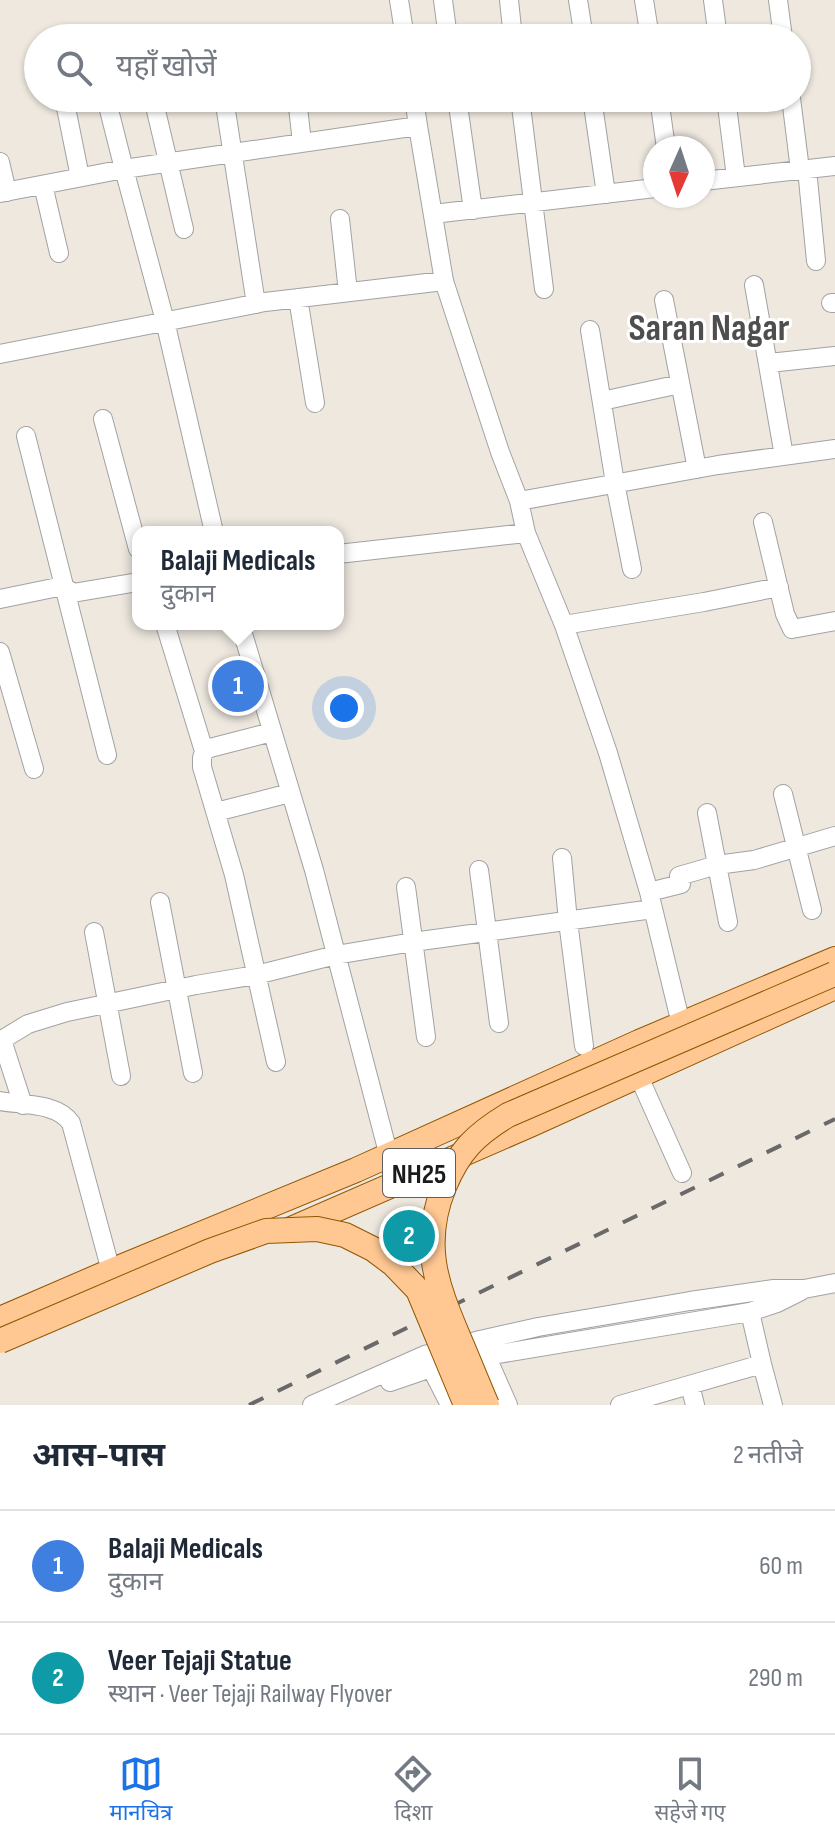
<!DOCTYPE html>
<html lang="hi">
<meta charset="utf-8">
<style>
:root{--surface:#fff;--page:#f2f2f3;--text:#1f2937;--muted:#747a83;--line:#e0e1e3;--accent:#1a73e8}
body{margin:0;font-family:"Sofia Sans Condensed","Noto Sans Devanagari",sans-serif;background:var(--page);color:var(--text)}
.compass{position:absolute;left:643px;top:136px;width:72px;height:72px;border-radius:50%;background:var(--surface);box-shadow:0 2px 6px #0004;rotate:183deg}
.you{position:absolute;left:344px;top:708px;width:28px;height:28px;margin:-20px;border:6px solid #fff;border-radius:50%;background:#1a73e8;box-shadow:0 0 0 12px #1a73e833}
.badge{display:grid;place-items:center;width:52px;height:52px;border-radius:50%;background:var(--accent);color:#fff;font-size:26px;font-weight:700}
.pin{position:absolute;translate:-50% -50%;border:4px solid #fff;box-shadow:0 2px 8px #0006}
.popup{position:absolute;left:132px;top:526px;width:212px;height:104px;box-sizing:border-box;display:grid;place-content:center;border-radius:16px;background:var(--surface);filter:drop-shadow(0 2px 6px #0005);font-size:26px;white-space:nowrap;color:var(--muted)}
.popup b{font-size:30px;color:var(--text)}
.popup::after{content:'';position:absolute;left:50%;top:100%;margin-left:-16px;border:16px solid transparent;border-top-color:var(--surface)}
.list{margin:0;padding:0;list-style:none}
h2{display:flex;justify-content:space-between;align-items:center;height:104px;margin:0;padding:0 32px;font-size:34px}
h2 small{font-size:26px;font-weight:400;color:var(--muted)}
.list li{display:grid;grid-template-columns:52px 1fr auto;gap:24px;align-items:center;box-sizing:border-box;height:112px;padding:0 32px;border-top:2px solid var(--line)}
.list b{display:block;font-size:30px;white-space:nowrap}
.list p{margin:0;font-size:26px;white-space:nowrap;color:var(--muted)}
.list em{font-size:26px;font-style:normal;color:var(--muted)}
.icon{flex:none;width:44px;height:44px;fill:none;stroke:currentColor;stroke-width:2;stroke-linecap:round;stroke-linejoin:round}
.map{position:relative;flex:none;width:835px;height:1405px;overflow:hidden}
.search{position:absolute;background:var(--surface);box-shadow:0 2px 6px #0004;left:24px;right:24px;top:24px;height:88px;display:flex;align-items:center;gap:20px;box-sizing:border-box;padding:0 28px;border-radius:44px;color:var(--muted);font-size:30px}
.sheet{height:328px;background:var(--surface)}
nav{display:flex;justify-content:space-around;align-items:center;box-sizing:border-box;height:112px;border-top:2px solid var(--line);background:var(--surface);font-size:22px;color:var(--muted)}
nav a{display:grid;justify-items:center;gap:4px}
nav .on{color:var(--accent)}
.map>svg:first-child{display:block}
</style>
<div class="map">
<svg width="835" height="1405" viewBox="0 0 835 1405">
<rect width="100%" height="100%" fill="#eee8df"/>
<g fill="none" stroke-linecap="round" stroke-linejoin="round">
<defs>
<path id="minor" d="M 399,0 L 405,38
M 443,0 L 448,38
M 509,0 L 513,38
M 578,0 L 584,38
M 644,0 L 650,38
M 713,0 L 718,38
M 778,0 L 783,38
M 64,98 L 80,177
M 153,98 L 184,229
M 224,98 L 256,304
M 297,98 L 302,143
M 414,98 L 418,126
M 457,98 L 473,210
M 520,98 L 544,289
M 592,98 L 606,194
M 659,98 L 666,148
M 726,98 L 736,177
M 791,98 L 800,170
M 0,162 L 7,192
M 807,169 L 816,261
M 703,181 L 835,166
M 43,185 L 59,253
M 0,193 L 124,169 L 106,98
M 433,214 L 655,188
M 340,219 L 348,292
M 754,285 L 784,456
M 298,298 L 315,403
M 664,300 L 697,469
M 831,303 L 835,303
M 590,330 L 615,483 L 632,569
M 0,354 L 265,302 L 444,281
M 769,363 L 835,356
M 602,401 L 680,384
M 103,419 L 138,549
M 26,436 L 107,755
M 519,501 L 718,465 L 835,449
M 763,522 L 785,614 L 792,629 L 835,621
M 214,532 L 165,321 L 124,169 L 418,126 L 444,281 L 500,452 L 519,501 L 526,533 L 564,625 L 608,753 L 649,892 L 681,1024
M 338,554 L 526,533
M 0,599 L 63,586 L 73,593 L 138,582
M 165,624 L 204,751
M 240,624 L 314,870 L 396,1183
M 564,625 L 704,602 L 779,587
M 0,652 L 34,769
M 272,732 L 210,748 L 204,751 L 202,758 L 202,767 L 234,875 L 276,1062
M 783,794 L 812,910
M 216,812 L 290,793
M 707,813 L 728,922
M 562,858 L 568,921 L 584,1046
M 479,870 L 499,1023
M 406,887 L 426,1037
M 649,892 L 681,884 L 679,876 L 717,865 L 754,860 L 835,836
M 160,902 L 193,1073
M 94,932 L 121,1076
M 2,1040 L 23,1105
M 0,1041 L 28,1024 L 67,1012 L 196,985 L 256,975 L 336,955 L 413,942 L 653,909
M 639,1077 L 682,1173
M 0,1101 C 23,1105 58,1103 71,1123 L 111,1271
M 482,1346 L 508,1405
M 426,1358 L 450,1405
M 762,1364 L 773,1405
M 390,1382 L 431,1368 L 486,1356 L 750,1312 L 777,1303 L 801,1291
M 690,1385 L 695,1405
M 312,1405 L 425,1355 L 480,1340 L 538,1327 L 690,1301 L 774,1289 L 804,1289 L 835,1283
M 620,1405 L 762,1364 L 750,1312"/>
<path id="major" d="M 289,1230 L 532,1124 L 835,987
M 0,1319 L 111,1271 L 356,1170 L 639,1042 L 835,959"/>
</defs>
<use href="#minor" stroke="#a2a2a2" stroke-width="20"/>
<use href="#major" stroke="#925600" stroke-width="26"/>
<use href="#minor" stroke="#fff" stroke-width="18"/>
<use href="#major" stroke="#ffc893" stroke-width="24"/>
<path stroke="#696969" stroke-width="4" stroke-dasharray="16 16" stroke-linecap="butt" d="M 249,1405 L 835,1119"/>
<defs>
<path id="major-bridge" d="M 0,1341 L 210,1251 L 266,1231 L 317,1229 L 345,1235 L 373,1249 L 393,1264 L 418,1290 L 466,1405
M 487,1405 C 477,1382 468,1359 458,1336 C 436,1284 421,1244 444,1187 C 459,1151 475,1135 508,1115 L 834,974"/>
</defs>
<use href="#major-bridge" stroke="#925600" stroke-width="26" stroke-linecap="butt"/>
<use href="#major-bridge" stroke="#ffc893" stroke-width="24"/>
</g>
<g text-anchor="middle" stroke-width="6" stroke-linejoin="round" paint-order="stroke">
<rect fill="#fff" stroke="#5f5f5f" stroke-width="2" x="383" y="1149" width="72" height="48" rx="6"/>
<g font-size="28" font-weight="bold" fill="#1b1b1b">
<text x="419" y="1183">NH25</text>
</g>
<g font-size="38" font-weight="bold" fill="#4e4e4e" stroke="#fff">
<text x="709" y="340">Saran Nagar</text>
</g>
</g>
</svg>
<svg class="compass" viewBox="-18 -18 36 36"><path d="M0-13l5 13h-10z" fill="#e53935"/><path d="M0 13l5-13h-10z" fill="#747a83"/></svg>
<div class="you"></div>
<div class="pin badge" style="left:238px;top:686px;background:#3f7fe0">1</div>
<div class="popup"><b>Balaji Medicals</b>दुकान</div>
<div class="pin badge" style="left:409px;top:1236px;background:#0f9aa8">2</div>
<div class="search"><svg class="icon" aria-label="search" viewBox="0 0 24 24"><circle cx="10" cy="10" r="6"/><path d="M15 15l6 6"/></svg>यहाँ खोजें</div>
</div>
<section class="sheet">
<h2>आस-पास<small>2 नतीजे</small></h2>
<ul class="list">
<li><span class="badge" style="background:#3f7fe0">1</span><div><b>Balaji Medicals</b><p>दुकान</p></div><em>60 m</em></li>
<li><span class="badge" style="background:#0f9aa8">2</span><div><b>Veer Tejaji Statue</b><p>स्थान · Veer Tejaji Railway Flyover</p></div><em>290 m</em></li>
</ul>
</section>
<nav>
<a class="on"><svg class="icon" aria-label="map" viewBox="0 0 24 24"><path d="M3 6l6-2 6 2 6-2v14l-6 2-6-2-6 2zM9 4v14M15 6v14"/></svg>मानचित्र</a>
<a><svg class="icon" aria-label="directions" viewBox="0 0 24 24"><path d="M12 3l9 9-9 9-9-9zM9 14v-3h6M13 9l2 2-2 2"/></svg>दिशा</a>
<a><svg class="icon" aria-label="saved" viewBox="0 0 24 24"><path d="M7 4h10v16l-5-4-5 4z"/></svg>सहेजे गए</a>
</nav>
